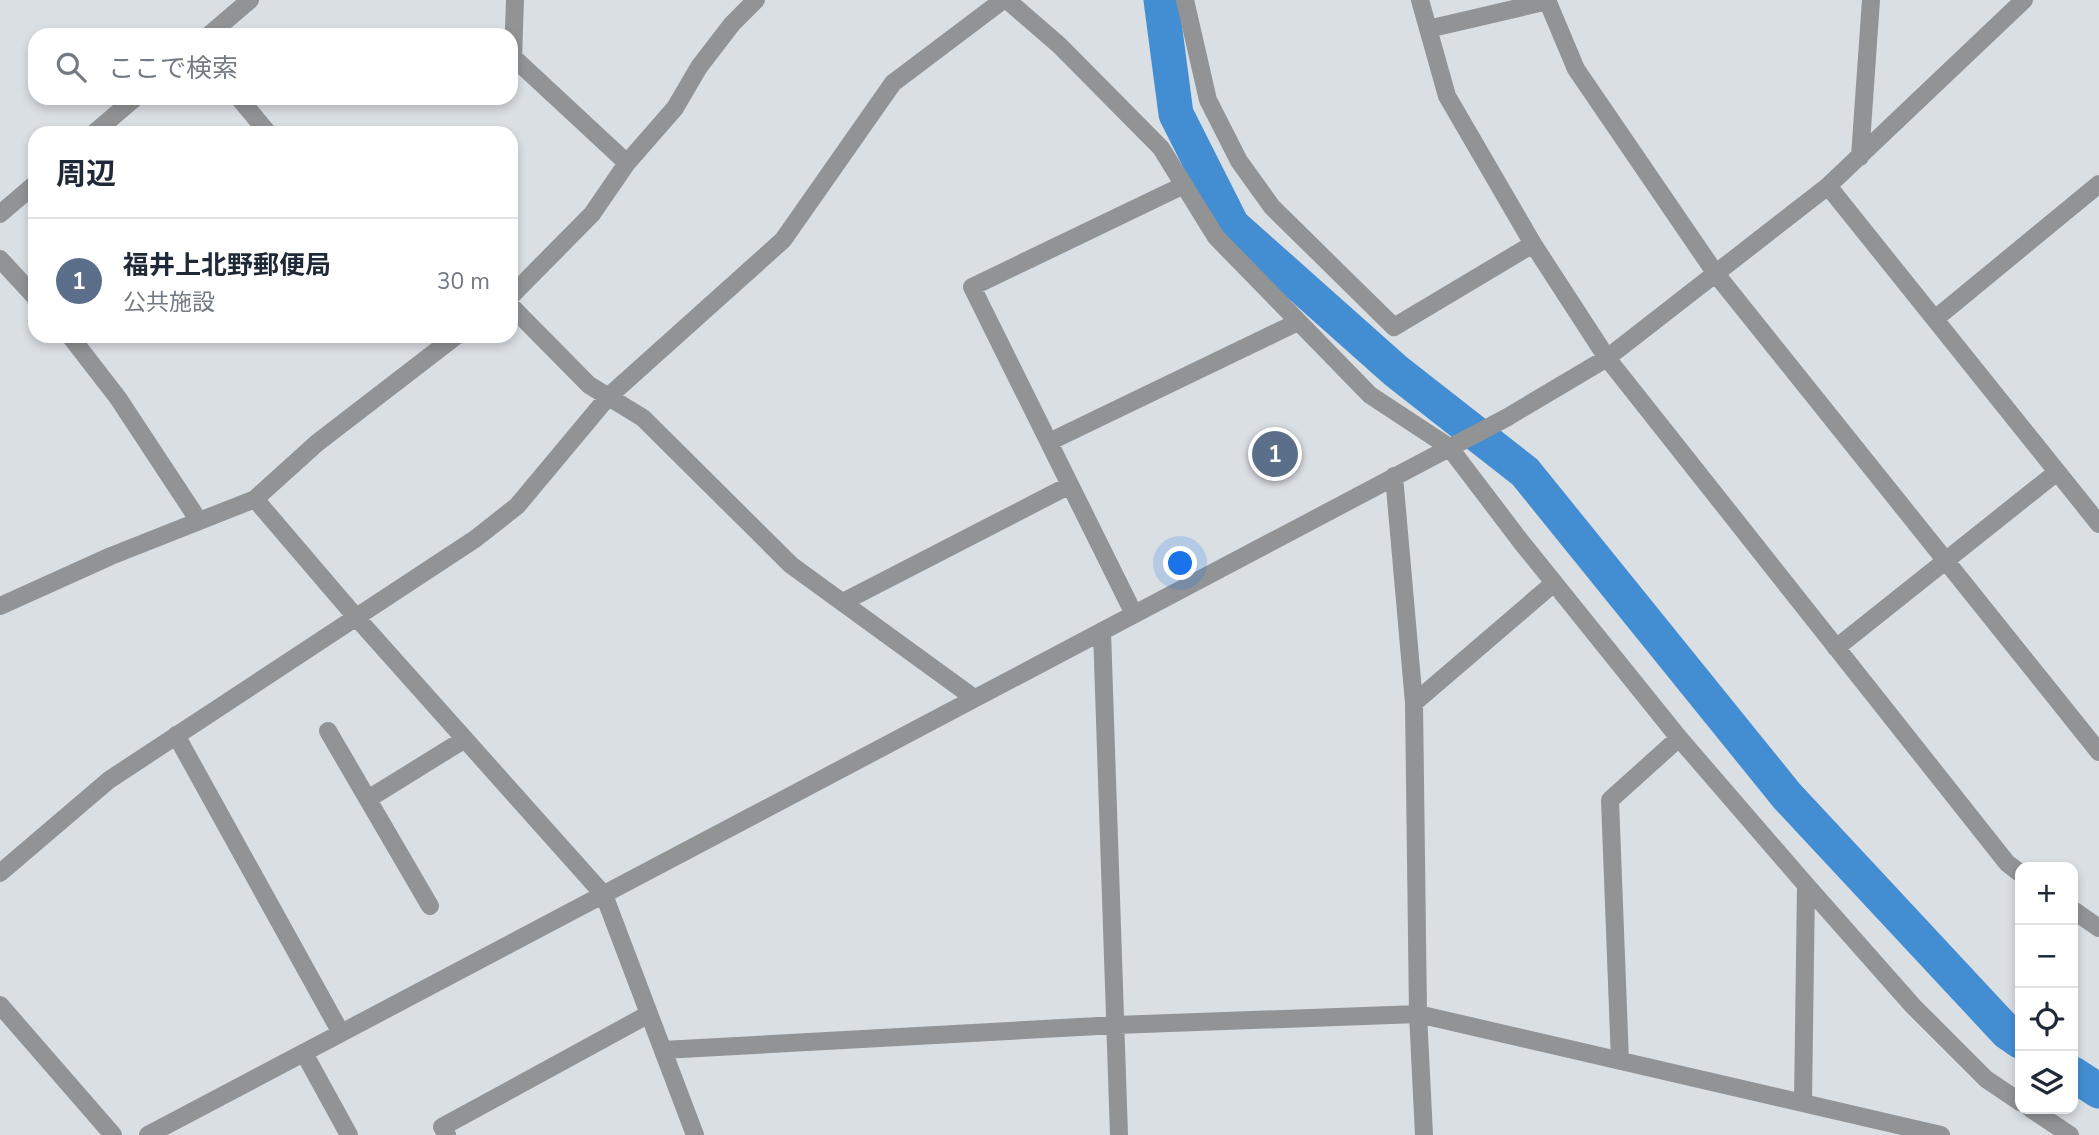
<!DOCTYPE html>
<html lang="ja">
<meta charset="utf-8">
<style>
:root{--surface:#fff;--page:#f2f2f3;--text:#1f2937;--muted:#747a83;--line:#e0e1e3;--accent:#7c3aed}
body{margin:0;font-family:"Nunito Sans","Noto Sans JP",sans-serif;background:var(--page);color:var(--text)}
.controls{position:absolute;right:21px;bottom:21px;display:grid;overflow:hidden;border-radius:14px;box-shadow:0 4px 10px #0003}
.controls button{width:63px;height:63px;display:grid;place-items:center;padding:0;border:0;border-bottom:2px solid var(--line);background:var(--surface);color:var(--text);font:35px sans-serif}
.you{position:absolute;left:1181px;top:564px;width:24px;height:24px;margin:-18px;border:5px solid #fff;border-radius:50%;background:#1a73e8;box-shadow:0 0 0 10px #1a73e833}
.badge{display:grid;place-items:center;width:46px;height:46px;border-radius:50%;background:var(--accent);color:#fff;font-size:23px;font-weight:700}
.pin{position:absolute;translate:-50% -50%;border:4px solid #fff;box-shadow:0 2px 7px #0006}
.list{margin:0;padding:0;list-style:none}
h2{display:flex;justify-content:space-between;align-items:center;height:91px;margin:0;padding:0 28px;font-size:30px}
h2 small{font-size:23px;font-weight:400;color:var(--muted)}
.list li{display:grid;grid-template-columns:46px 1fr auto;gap:21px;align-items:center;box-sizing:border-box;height:126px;padding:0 28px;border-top:2px solid var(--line)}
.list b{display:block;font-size:26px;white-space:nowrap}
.list p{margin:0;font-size:23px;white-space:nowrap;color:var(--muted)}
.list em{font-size:23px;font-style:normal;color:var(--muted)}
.icon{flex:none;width:38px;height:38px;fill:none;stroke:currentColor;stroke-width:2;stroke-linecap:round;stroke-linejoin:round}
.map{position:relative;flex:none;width:2099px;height:1135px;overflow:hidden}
.search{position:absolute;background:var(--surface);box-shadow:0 4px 10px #0003;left:28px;top:28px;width:490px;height:77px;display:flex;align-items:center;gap:18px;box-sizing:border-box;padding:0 24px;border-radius:21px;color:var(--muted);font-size:26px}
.panel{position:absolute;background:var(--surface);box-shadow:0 4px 10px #0003;left:28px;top:126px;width:490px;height:217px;border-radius:21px}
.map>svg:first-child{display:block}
</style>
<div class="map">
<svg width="2099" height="1135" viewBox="0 0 2099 1135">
<rect width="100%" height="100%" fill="#dadfe4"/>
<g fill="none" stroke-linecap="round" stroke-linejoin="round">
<path stroke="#438ed3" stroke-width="35" d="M 1161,0 L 1176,114 L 1232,225 L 1396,371 L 1525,472 L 1787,796 L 2007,1032 L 2020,1041
M 2073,1074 L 2099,1091"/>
<path stroke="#919395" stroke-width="18" d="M 515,0 L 513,57 L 627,163
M 1007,0 L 1059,45 L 1161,148 L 1216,237 L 1370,395 L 1449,447 L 1522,543 L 1679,738 L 1806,885 L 1913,1006 L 1986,1079 L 2020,1102
M 1185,0 L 1208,100 L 1239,161 L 1272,207 L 1394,327 L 1533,244
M 1420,0 L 1447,96 L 1533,244 L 1607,358 L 2007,863 L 2020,873
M 1547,0 L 1576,69 L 1716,274 L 2099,752
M 1428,29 L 1548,1
M 209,35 L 250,0
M 239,98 L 268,133
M 94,133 L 135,98
M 1860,157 L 1871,0
M 1828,186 L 2099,524
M 0,214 L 35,184
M 0,259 L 35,297
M 511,296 L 592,214 L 627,163 L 675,108 L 699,67 L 732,24 L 756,0
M 511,306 L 589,385 L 643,418 L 791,565 L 974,698
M 1935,319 L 2099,184
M 70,336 L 118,398 L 199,521
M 1049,442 L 1298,322
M 1394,476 L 1414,703
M 255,499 L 355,616 L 604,895 L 695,1135
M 843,602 L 1070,485
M 0,606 L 111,556 L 255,499 L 317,443 L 456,336
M 1134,614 L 972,287 L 1184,185
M 1102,631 L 1119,1135
M 1836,648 L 2057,472
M 328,731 L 430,906
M 176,735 L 341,1033
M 368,799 L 465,739
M 0,873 L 109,780 L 475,539 L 517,506 L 608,397 L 783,240 L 893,83 L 1003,0
M 2073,910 L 2099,928
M 0,1005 L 113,1135
M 663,1050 L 1116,1025 L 1418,1014 L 1941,1135
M 304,1053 L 349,1135
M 1620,1061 L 1610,800 L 1679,738
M 1803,1103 L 1806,885
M 2031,1109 L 2070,1135
M 148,1135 L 1506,418 L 1607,358 L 1828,186 L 2024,0
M 447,1135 L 442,1127 L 649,1014
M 1424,1135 L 1418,1014 L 1414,703 L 1554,583"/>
</g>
</svg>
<div class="controls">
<button>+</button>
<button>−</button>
<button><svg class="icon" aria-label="locate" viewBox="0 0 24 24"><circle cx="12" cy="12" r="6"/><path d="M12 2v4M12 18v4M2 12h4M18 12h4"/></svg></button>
<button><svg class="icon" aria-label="layers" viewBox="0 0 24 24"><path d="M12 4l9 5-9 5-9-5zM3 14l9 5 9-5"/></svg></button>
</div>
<div class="you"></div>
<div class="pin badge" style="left:1275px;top:454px;background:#5c6f8a">1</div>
<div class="search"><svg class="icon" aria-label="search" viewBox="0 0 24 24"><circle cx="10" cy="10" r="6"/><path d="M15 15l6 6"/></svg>ここで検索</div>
<section class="panel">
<h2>周辺<small></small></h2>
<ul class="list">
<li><span class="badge" style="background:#5c6f8a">1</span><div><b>福井上北野郵便局</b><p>公共施設</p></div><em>30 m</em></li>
</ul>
</section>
</div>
